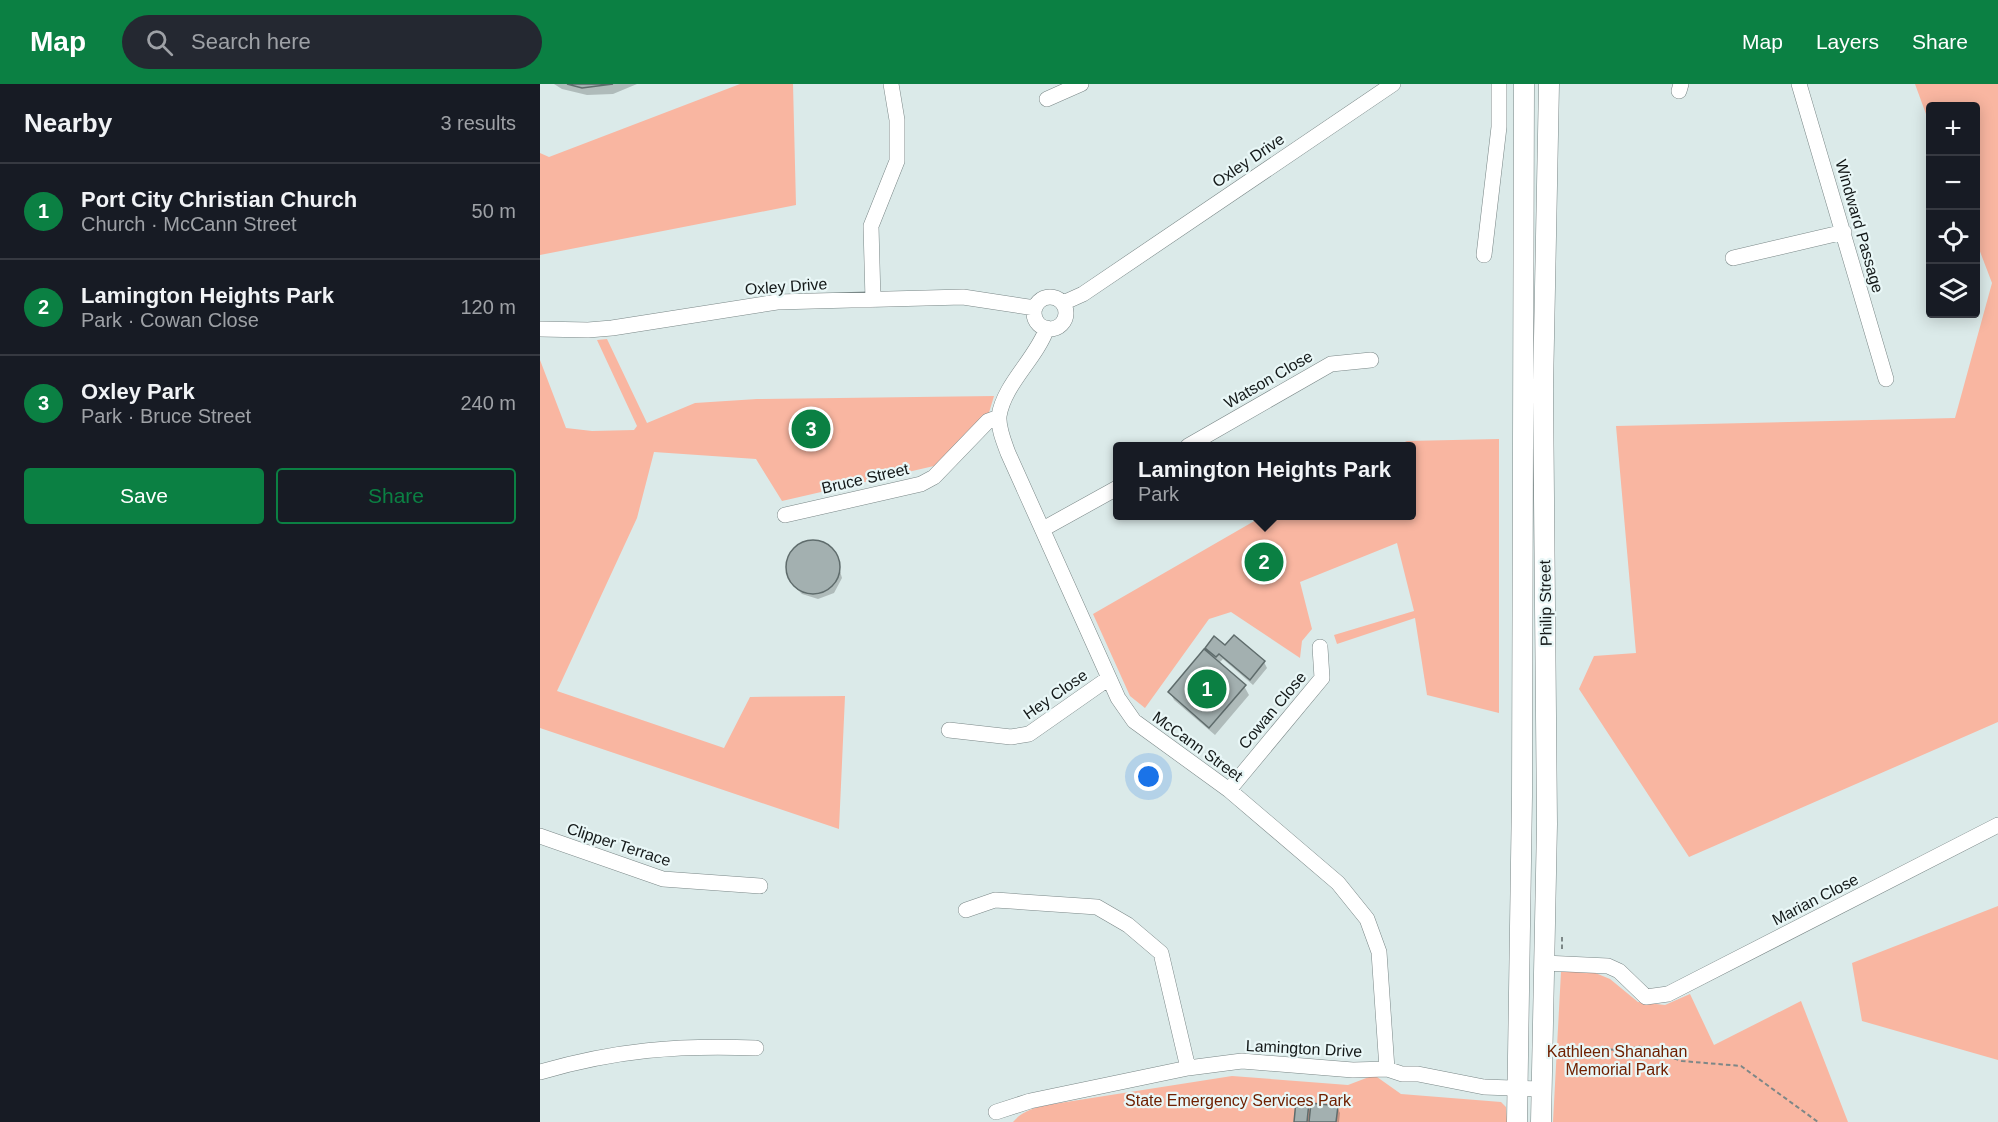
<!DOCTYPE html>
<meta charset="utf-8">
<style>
:root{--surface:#171b24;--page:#242831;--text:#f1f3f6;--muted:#9ea1a6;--line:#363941;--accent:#0b8043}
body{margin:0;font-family:Helvetica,sans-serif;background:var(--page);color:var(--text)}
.controls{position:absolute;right:18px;top:18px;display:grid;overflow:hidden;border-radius:6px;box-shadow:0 3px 15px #0003}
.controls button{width:54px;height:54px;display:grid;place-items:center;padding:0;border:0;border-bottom:2px solid var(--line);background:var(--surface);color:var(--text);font:30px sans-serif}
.you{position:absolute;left:609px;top:693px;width:21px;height:21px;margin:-15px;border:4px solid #fff;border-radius:50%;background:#1a73e8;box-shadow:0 0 0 9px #1a73e833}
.badge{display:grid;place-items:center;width:39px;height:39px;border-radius:50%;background:var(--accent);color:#fff;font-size:20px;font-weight:700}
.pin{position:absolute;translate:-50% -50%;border:3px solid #fff;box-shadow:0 2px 6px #0006}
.popup{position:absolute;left:573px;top:358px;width:303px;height:78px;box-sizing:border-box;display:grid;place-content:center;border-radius:6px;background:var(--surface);filter:drop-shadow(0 2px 4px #0005);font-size:20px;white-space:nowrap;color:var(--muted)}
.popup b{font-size:22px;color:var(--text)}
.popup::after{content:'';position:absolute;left:50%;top:100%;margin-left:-12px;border:12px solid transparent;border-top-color:var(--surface)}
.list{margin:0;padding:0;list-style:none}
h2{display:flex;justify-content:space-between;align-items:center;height:78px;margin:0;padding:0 24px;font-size:26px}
h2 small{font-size:20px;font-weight:400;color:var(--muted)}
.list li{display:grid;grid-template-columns:39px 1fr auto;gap:18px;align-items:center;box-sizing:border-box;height:96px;padding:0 24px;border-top:2px solid var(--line)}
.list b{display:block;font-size:22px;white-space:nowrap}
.list p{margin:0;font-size:20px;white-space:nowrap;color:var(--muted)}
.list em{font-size:20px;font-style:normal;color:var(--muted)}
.actions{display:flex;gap:12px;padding:18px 24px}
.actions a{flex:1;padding:14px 0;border:2px solid var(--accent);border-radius:6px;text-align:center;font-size:21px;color:var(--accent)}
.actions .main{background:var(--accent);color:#fff}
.icon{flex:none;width:33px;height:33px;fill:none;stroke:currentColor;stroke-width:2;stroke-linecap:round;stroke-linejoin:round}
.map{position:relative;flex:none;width:1458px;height:1038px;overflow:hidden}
header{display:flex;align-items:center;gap:36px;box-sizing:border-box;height:84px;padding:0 30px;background:var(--accent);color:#fff}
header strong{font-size:28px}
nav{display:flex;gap:33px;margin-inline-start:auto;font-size:21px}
.search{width:420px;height:54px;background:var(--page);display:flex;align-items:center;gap:15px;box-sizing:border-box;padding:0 21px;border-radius:33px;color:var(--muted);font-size:22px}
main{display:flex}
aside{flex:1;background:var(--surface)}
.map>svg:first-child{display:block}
</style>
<header>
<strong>Map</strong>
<div class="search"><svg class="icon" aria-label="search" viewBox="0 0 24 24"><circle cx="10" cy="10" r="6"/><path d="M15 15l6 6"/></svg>Search here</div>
<nav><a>Map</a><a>Layers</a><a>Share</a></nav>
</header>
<main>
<aside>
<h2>Nearby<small>3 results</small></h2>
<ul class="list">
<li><span class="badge">1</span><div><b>Port City Christian Church</b><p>Church · McCann Street</p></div><em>50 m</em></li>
<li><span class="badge">2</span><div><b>Lamington Heights Park</b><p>Park · Cowan Close</p></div><em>120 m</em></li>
<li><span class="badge">3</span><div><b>Oxley Park</b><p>Park · Bruce Street</p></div><em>240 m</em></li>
</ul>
<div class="actions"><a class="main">Save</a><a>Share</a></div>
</aside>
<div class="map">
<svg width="1458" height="1038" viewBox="0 0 1458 1038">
<rect width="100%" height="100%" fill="#dbeae9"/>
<path fill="#f9b6a1" d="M 200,0 L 253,0 L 256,121 L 0,171 L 0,69 L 9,73 Z
M 1375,0 L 1458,0 L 1458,638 L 1149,773 L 1039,605 L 1054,572 L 1096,569 L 1076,342 L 1415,334 L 1452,199 L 1436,157 L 1436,22 L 1390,22 L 1390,41 Z
M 67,255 L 107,339 L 155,319 L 217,315 L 454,312 L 448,332 L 407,379 L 242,417 L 216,375 L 114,368 L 97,434 L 17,607 L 184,664 L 210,613 L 305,612 L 299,745 L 0,644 L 0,276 L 26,344 L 52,347 L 94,346 L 97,342 L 57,256 Z
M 959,355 L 959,629 L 887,611 L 875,534 L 797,560 L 794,551 L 874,527 L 857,459 L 760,498 L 772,545 L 762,557 L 760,574 L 691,528 L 669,535 L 605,624 L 590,612 L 553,530 L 723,432 L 871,432 L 871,362 L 856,362 L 867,357 Z
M 1458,822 L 1458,976 L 1322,937 L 1312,879 Z
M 1021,888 L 1053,888 L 1070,895 L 1098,918 L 1125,921 L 1150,910 L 1174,961 L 1261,917 L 1308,1038 L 1013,1038 Z
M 692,992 L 808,1001 L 829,993 L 837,993 L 861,1010 L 961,1018 L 966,1023 L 967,1038 L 473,1038 C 482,1027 494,1024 507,1021 Z"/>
<path fill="#0003" d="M 14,0 L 97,0 L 73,10 L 47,11 L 22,5 Z
M 274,458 L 289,463 L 295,470 L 302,494 L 294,509 L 278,515 L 262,510 L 256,504 L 248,481 L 249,474 L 259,462 Z
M 685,563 L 724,578 L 727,584 L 713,601 L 683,575 L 678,580 L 704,602 L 709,611 L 675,651 L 634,616 L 630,608 L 672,574 L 667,564 Z
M 768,1019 L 772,1027 L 797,1023 L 800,1029 L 799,1038 L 755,1038 Z"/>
<path fill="#a3b0b0" stroke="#5f6c6c" stroke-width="1.5" d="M 27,0 L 73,0 L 42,4 Z
M246 483a27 27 0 1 1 54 0a27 27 0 1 1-54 0Z
M 694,551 L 725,577 L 710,596 L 679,570 L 676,573 L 665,564 L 674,552 L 685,561 Z
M 664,565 L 706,601 L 669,644 L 628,608 Z
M 756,1017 L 769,1018 L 767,1038 L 754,1038 Z
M 771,1019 L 798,1022 L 796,1038 L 769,1038 Z"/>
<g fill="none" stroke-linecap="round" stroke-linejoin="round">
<defs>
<path id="minor" d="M 1259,0 L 1346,295
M 1139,7 L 1141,0
M 507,15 L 541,0
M 944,171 L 959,43 L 959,0
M 1193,174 L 1304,148
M494 229a16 16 0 1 1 32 0a16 16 0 1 1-32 0Z
M 333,216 L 331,142 L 357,77 L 357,36 L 351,0
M 523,219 L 543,210 L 853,0
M 507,244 C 496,275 464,300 459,332 C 458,344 464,358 468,369 L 578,614 L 594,637 L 689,706 L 798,799 L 827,835 L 839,868 L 847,985
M 0,245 L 48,246 L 72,244 L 237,218 L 423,213 L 495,224
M 648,362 L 791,280 L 831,276
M 245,431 L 381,400 L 394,393 L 448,337 L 459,333
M 503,445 L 577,404
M 409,646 L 471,653 L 489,650 L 569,594
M 689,706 L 782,594 L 780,563
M 0,752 L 123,795 L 220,802
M 426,826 L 455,816 L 557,823 L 588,841 L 621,869 L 648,984
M 1004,879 L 1068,882 L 1079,887 L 1106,913 L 1128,910 L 1458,741
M 0,988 C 76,966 137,961 216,964
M 456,1028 L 490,1017 L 648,984 L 702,977 L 813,986 L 847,985 L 862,990 L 878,990 L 944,1003 L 1001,1005"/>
<path id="major" d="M 977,1038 L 982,712 L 984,0
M 1001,1038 L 1007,740 L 1003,305 L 1009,0"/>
</defs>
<use href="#minor" stroke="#7a8787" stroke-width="16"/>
<use href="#major" stroke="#7a8787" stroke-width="21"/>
<path stroke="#7d8787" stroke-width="2" stroke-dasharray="4.5 3" stroke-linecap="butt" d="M 1022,865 L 1022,853
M 1018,971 C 1032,971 1043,965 1056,964 C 1076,963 1078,973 1098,962 L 1142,977 L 1201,982 L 1278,1038"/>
<use href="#minor" stroke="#fff" stroke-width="15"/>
<use href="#major" stroke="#fff" stroke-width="20"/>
</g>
<g text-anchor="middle" stroke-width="4.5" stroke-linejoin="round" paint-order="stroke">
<g font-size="16" fill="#141919" stroke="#e9f7f7">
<text transform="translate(708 76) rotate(-34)" y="6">Oxley Drive</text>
<text transform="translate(1320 142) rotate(74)" y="6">Windward Passage</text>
<text transform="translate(246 202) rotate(-4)" y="6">Oxley Drive</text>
<text transform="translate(728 295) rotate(-30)" y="6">Watson Close</text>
<text transform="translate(325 394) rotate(-13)" y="6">Bruce Street</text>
<text transform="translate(1005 519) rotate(-91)" y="6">Philip Street</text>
<text transform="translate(515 610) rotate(-35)" y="6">Hey Close</text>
<text transform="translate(732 626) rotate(-50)" y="6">Cowan Close</text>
<text transform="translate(658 662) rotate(36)" y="6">McCann Street</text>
<text transform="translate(79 760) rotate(18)" y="6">Clipper Terrace</text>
<text transform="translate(1275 815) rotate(-27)" y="6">Marian Close</text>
<text transform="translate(764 964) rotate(3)" y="6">Lamington Drive</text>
</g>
<g font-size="16" fill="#6f2001" stroke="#e9f7f7">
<text x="1077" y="973">Kathleen Shanahan<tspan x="1077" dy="18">Memorial Park</tspan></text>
<text x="698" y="1022">State Emergency Services Park</text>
</g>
</g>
</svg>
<div class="controls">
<button>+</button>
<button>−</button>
<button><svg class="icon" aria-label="locate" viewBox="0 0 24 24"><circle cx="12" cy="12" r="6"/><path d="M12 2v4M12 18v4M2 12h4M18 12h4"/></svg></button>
<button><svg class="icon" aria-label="layers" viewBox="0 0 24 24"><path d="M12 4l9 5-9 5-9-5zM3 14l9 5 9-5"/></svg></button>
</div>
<div class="you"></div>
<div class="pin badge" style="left:667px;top:605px">1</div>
<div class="pin badge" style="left:724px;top:478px">2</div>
<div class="popup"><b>Lamington Heights Park</b>Park</div>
<div class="pin badge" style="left:271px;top:345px">3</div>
</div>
</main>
